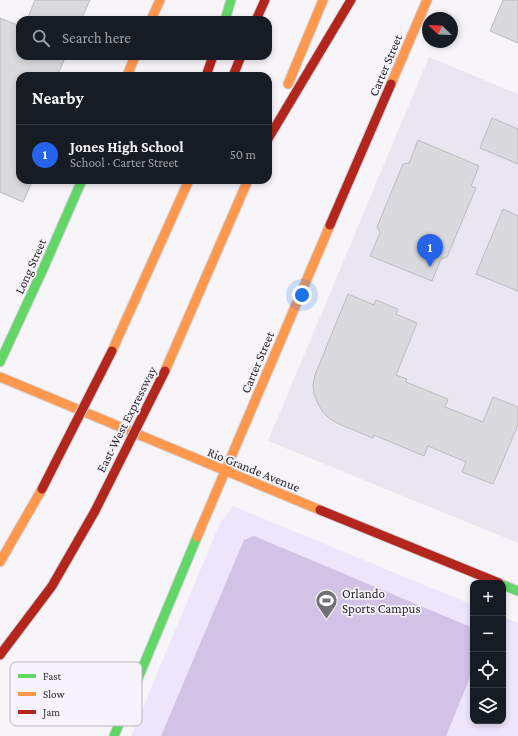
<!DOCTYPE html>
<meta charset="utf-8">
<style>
:root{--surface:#171b24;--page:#242831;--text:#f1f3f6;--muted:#9ea1a6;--line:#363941;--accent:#2563eb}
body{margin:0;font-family:"Crimson Pro",serif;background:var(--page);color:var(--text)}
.controls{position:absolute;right:12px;bottom:12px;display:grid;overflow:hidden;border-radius:8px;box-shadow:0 2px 6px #0003}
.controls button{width:36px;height:36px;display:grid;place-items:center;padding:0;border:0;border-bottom:1px solid var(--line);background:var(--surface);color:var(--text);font:20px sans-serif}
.compass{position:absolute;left:422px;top:12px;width:36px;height:36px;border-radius:50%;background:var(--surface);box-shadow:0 2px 6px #0003;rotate:293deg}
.you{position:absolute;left:302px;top:295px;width:14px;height:14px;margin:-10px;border:3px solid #fff;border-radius:50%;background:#1a73e8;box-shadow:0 0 0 6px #1a73e833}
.badge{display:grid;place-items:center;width:26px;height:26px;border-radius:50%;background:var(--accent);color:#fff;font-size:13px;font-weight:700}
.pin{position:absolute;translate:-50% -33px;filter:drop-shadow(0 1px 2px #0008)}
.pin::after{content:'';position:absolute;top:21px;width:14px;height:12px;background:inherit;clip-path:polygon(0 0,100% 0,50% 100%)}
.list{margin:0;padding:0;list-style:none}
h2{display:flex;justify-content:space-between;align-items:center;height:52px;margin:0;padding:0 16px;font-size:17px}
h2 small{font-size:13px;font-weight:400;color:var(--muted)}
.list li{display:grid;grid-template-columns:26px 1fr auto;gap:12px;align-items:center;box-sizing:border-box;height:60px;padding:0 16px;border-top:1px solid var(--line)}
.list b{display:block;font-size:15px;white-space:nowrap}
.list p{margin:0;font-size:13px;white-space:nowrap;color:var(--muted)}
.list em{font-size:13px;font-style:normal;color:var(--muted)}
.icon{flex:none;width:22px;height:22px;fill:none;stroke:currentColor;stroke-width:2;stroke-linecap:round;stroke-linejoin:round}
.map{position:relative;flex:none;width:518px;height:736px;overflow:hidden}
.search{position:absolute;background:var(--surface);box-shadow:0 2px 6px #0003;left:16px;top:16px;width:256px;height:44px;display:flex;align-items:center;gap:10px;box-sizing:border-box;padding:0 14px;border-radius:12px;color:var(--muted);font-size:15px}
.panel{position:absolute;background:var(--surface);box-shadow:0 2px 6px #0003;left:16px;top:72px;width:256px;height:112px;border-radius:12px}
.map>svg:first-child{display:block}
</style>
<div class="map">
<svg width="518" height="736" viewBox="0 0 518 736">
<rect width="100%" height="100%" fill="#f7f5fa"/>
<path fill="#eae6f1" d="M 429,57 L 518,94 L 518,543 L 268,441 Z"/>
<path fill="#ede5fb" d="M 233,506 L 473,605 L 473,721 L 503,721 L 503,617 L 518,623 L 518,736 L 131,736 L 220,523 Z"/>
<path fill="#d0c3e6" d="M 254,536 L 473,628 L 473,670 L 446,736 L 161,736 L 244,540 Z"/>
<path fill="#dad9dd" stroke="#bbbabe" d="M 35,0 L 90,0 L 81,20 L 27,20 Z
M 503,0 L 518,0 L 518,43 L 490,31 Z
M 0,18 L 20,26 L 20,56 L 66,56 L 57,76 L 20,76 L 20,180 L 31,184 L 23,202 L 0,192 Z
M 492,118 L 518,129 L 518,164 L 480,148 Z
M 418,140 L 479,166 L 471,186 L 476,188 L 447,257 L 441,259 L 432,281 L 370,256 L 380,233 L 377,227 L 403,164 L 409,163 Z
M 503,209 L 518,216 L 518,291 L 476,274 Z
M 348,294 L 374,305 L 376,300 L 398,309 L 396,314 L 417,323 L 396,375 L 407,379 L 406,382 L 448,399 L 445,407 L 483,422 L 493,397 L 518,407 L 518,425 L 493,484 L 462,472 L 466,462 L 428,446 L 424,456 L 374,435 L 373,438 L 339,424 L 330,419 L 323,412 L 318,404 L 314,394 L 313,385 L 315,375 Z"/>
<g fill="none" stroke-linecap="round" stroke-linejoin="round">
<defs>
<path id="fast" d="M 225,20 L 231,0
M 0,362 L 44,267 L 82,180
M 503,585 L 518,591
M 114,736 L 197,537"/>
<path id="slow" d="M 151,20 L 160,0
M 127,76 L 135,56
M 288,84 L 323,0
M 391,84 L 427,0
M 112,351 L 189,180
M 165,371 L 248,180
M 0,377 L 320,510
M 197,537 L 330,225
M 0,562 L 42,489"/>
<path id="jam" d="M 256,20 L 265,0
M 206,76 L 213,56
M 233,76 L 241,56
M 268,139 L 351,0
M 330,225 L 391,84
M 320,510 L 499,583
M 0,655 L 52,586 L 95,511"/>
</defs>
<use href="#fast" stroke="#d3d1d5" stroke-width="11"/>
<use href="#slow" stroke="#d3d1d5" stroke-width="11"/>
<use href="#jam" stroke="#d3d1d5" stroke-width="11"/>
<use href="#fast" stroke="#63d668" stroke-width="9"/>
<use href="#slow" stroke="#ff974d" stroke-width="9"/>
<use href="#jam" stroke="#b3261e" stroke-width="9"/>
<defs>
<path id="jam-bridge" d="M 42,489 L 112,351
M 95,511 L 165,371"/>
</defs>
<use href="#jam-bridge" stroke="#d1d0d3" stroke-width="11" stroke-linecap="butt"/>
<use href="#jam-bridge" stroke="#b3261e" stroke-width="9"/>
</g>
<defs>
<symbol id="stadium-pin" viewBox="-11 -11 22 30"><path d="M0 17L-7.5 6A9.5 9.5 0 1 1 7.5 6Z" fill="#717074" stroke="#f6f3fc"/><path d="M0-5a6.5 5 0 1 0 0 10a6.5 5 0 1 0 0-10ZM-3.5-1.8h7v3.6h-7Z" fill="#fff"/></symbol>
</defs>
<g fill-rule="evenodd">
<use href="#stadium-pin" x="314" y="588" width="25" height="34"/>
</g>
<g text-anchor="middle" stroke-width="3.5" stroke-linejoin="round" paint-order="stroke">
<g font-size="13" fill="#29282c" stroke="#f6f3fc">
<text transform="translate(385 65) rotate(-67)" y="5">Carter Street</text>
<text transform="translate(30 266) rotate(-66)" y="5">Long Street</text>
<text transform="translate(257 362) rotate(-67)" y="5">Carter Street</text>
<text transform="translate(126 419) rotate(-63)" y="5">East-West Expressway</text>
<text transform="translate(254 469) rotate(22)" y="5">Rio Grande Avenue</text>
</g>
<g font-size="13" fill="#29282c" stroke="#f6f3fc" text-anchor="start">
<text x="342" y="598">Orlando<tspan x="342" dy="15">Sports Campus</tspan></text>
</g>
</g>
<rect x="10" y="662" width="132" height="64" rx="6" fill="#f6f3fc" stroke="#b8b6be" stroke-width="1"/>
<rect x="18" y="674" width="18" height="4" fill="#63d668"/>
<rect x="18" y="692" width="18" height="4" fill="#ff974d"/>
<rect x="18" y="710" width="18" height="4" fill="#b3261e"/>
<g font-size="11" fill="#29282c">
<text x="43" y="680">Fast</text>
<text x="43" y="698">Slow</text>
<text x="43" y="716">Jam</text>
</g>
</svg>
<div class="controls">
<button>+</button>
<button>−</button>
<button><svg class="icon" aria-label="locate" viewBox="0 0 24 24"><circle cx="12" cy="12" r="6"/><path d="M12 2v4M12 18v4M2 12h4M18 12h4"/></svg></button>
<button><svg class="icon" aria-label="layers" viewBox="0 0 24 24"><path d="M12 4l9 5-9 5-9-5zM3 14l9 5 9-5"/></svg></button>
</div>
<svg class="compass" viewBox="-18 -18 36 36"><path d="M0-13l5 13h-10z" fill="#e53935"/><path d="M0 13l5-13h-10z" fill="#9ea1a6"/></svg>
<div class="you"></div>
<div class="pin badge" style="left:430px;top:267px">1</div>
<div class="search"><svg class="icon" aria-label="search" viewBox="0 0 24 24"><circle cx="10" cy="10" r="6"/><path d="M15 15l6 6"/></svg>Search here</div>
<section class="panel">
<h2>Nearby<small></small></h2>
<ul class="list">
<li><span class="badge">1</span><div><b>Jones High School</b><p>School · Carter Street</p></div><em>50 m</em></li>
</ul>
</section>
</div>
